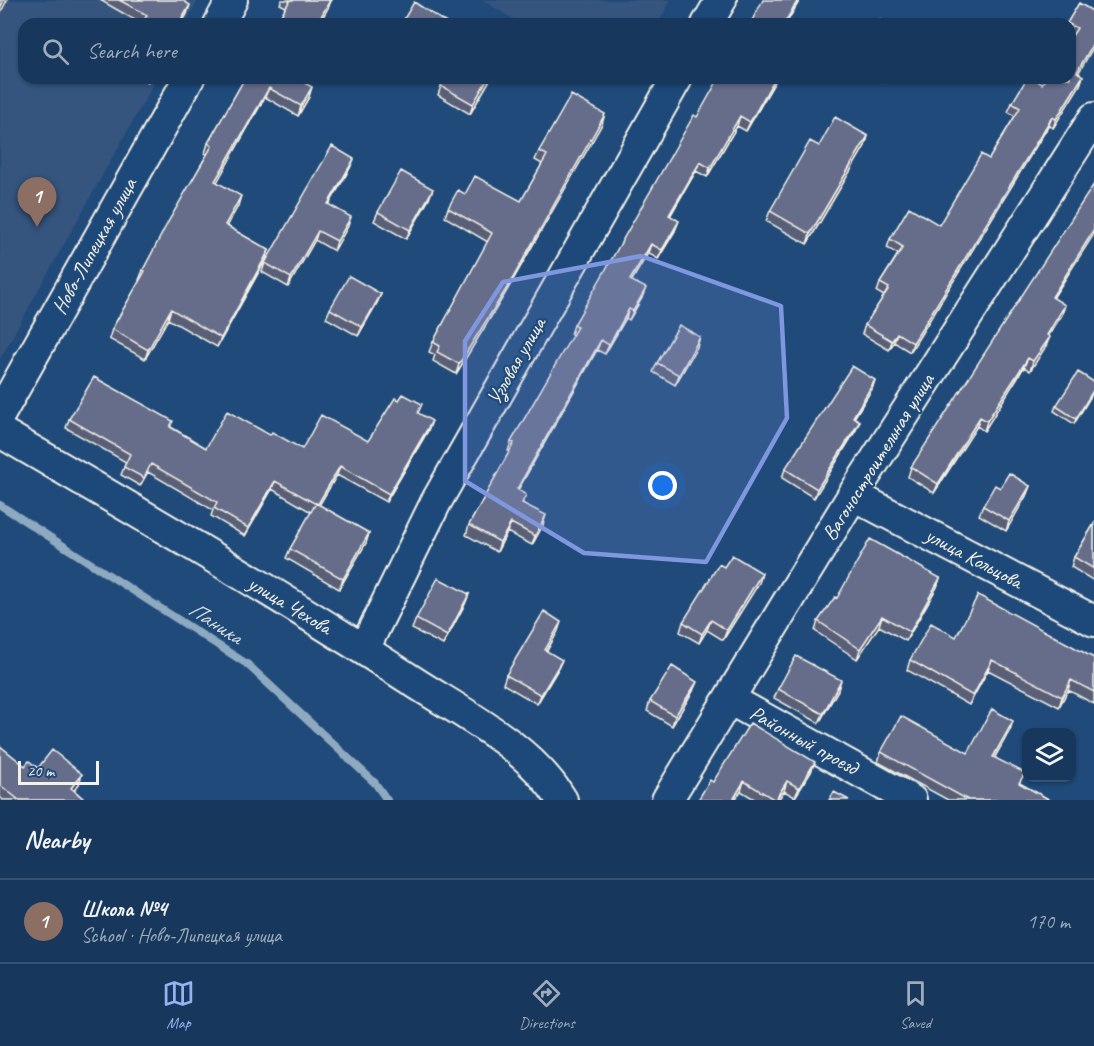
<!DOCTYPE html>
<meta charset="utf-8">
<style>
:root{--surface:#17385c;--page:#203f62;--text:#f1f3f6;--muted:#9eacbb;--line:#365272;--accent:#95b2f1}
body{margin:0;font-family:Caveat,sans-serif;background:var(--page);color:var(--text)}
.controls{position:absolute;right:18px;bottom:18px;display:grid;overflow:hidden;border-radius:12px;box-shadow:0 2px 4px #0004}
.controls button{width:54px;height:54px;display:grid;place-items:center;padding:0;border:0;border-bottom:2px solid var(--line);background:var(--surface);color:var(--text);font:30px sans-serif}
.scale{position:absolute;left:18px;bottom:15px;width:81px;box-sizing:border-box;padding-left:6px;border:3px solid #f4f1e8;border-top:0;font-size:16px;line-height:21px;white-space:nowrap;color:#f4f1e8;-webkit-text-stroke:4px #1f4a7a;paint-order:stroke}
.you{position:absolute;left:663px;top:486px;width:21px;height:21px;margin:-15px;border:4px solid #fff;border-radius:50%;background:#1a73e8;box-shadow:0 0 0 9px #1a73e833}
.badge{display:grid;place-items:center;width:39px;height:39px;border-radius:50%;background:var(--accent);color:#fff;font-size:20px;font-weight:700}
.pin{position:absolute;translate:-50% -50px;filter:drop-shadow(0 2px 3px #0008)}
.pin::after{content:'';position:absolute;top:32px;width:21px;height:18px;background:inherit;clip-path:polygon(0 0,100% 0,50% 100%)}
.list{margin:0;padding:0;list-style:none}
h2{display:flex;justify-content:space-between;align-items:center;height:78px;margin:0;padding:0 24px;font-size:26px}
h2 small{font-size:20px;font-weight:400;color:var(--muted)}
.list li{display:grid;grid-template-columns:39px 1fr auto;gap:18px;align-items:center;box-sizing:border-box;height:84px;padding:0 24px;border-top:2px solid var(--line)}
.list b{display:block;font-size:22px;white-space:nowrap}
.list p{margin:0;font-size:20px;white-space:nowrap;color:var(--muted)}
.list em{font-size:20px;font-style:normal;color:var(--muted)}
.icon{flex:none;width:33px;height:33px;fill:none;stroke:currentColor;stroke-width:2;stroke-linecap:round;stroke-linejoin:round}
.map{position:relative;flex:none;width:1094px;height:800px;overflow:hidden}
.search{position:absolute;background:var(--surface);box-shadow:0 2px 4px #0004;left:18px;right:18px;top:18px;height:66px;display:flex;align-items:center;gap:15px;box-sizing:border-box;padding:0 21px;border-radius:18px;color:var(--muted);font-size:22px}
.sheet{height:162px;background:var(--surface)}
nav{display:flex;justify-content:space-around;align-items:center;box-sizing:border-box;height:84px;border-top:2px solid var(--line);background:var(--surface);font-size:16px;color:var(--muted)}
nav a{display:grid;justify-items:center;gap:3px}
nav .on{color:var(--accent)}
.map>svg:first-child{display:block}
</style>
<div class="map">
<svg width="1094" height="800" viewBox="0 0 1094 800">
<rect width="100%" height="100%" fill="#1f4a7a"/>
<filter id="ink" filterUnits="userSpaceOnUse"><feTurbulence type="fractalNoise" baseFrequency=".0167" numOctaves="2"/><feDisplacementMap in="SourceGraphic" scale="12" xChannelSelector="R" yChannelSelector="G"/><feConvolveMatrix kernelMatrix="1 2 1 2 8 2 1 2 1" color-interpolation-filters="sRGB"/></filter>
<g filter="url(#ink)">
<path fill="#34547f" d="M 0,0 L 198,0 L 185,24 L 24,24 L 24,78 L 157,78 L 0,359 Z
M 482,0 L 671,0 L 658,24 L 521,24 Z"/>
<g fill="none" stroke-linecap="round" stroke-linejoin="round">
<path stroke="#8eaac1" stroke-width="8" d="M 0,505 L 247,664 L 375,783 L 387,800"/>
<defs>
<path id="minor" d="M 219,24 L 232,0
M 707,24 L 721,0
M 0,414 L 189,78
M 0,432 C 139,513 279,594 414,682 C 465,715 529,746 562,800
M 853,495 L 1094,621
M 364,649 L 436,502 L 677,78
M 729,699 L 911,800
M 667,800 L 853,495 L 1094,118"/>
</defs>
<use href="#minor" stroke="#f4f1e8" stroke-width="34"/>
<use href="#minor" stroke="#1f4a7a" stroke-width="30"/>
</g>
<path fill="#585e77" stroke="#f4f1e8" stroke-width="1.5" d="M 100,0 L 182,0 L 187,14 L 181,24 L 142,24 Z
M 282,0 L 331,0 L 329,6 L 319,24 L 276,24 L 286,7 L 280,4 Z
M 1079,3 L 1078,73 L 1083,76 L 1080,85 L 1053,128 L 1049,125 L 910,352 L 894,342 L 889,350 L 862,334 L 865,325 L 884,296 L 877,292 L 880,283 L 898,254 L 887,248 L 890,239 L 939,225 L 989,159 L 1015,116 L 1008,112 L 1012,103 L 1042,84 L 1072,36 L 1070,35 L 1070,24 L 1067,24 Z
M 141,78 L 150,78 L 148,82 Z
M 245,78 L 309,97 L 298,116 L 265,97 L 217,182 L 238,206 L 227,226 L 269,250 L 266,259 L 217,347 L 168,319 L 145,359 L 109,339 L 112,329 L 140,280 L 139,280 L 143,270 L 207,154 L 205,153 L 208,143 Z
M 445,78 L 491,78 L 470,114 L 438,95 L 441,86 Z
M 777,78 L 746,131 L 737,126 L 707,177 L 696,171 L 670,216 L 675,231 L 658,259 L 648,253 L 632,280 L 642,298 L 629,320 L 626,318 L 605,354 L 597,350 L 518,490 L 523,503 L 543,525 L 532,545 L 507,532 L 497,552 L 466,535 L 469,525 L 509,452 L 508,451 L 511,442 L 573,335 L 571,334 L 574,325 L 697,117 Z
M 877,78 L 889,78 L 886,83 Z
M 602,124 L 506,292 L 456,374 L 433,361 L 435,355 L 429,352 L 433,342 L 488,242 L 445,217 L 448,208 L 465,194 L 521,201 L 542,164 L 535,160 L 539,151 Z
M 868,136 L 865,146 L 807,244 L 766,221 L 770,211 L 819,146 Z
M 354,159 L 350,168 L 329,205 L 348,226 L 334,251 L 315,240 L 288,287 L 262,272 L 265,263 Z
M 429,199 L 406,239 L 374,221 L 378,212 Z
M 381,294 L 377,303 L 358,336 L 326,318 L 330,309 Z
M 1054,298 L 1062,315 L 1048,336 L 1046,346 L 1030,371 L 1024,367 L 984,431 L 977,426 L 934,493 L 908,477 L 911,467 Z
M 697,347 L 675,385 L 653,372 L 657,363 Z
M 875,380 L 872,389 L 854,418 L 860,421 L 856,430 L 814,498 L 782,478 L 785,469 Z
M 1094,382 L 1074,424 L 1054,411 L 1056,406 Z
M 419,414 L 429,429 L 386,502 L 337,475 L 319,505 L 369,533 L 366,543 L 339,589 L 286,558 L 290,549 L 311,512 L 272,489 L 245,536 L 211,516 L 213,510 L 148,472 L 140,486 L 121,475 L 126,462 L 66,428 L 69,419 L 171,427 L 206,448 L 270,435 L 302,449 L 368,441 Z
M 1030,486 L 1026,496 L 1006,531 L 979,515 L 983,506 L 1000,488 Z
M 1094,524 L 1094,581 L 1071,567 L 1074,557 Z
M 724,567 L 762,573 L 759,583 L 723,640 L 707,630 L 699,643 L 680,632 L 683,622 Z
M 940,578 L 937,587 L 906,641 L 879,626 L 857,659 L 815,631 L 818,621 L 837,598 Z
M 469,594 L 465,604 L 443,645 L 412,629 L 416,619 Z
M 558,631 L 547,651 L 558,669 L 537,704 L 503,684 L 506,675 Z
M 956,637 L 1094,658 L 1094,704 L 1068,690 L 1059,707 L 988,670 L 969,705 L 907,670 L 910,660 Z
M 778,689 L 838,690 L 819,723 L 774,698 Z
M 693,691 L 672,726 L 647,711 L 650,701 Z
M 1010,730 L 995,757 L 1021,784 L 1050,800 L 948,800 L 878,762 L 881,752 L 968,753 Z
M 0,746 L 25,766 L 38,768 L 79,784 L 74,790 L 85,800 L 3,800 L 0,797 Z
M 811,772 L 795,797 L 784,791 L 778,800 L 756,800 L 741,791 L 713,782 Z"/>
<path fill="#474c61" stroke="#f4f1e8" stroke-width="1.5" d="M 4,0 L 7,0 L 0,14 L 0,8 Z
M 330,0 L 329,6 L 319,24 L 317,24 Z
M 798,0 L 800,0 L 786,24 L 784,24 Z
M 190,5 L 187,14 L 181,24 L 179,24 Z
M 1094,42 L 1094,46 L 1074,81 L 1077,72 Z
M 1083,76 L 1080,85 L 1053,128 L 1056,119 Z
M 488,78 L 491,78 L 470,114 L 473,104 Z
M 775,78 L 777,78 L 746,131 L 750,122 Z
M 312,87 L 309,97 L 298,116 L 301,106 Z
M 269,88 L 265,97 L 212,191 L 215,181 Z
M 605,114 L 602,124 L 506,292 L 456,374 L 459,364 Z
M 740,116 L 737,126 L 707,177 L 710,168 Z
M 1052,117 L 1049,125 L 910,352 L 913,343 Z
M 868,136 L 865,146 L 807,244 L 810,234 Z
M 354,159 L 350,168 L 324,213 L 328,204 Z
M 700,162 L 696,171 L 665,225 L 669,215 Z
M 433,189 L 429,199 L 406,239 L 410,230 Z
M 241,196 L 238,206 L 222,234 L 225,225 Z
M 351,217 L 348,226 L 334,251 L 337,241 Z
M 679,221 L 675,231 L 658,259 L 662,250 Z
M 1094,230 L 1094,234 L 1048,306 L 1052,297 Z
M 318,231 L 315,240 L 288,287 L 291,278 Z
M 651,244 L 648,253 L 627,289 L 630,280 Z
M 269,250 L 266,259 L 217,347 L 221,338 Z
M 646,288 L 642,298 L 629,320 L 633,311 Z
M 381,294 L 377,303 L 358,336 L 362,327 Z
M 1065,305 L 1062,315 L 1043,344 L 1047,335 Z
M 171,309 L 168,319 L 145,359 L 148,350 Z
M 629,309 L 626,318 L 605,354 L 609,345 Z
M 897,333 L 894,342 L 889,350 L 892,341 Z
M 700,337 L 697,347 L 675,385 L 679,375 Z
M 1050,337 L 1046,346 L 1030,371 L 1033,361 Z
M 601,340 L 597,350 L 513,499 L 517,489 Z
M 1028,358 L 1024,367 L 984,431 L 987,421 Z
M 875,380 L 872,389 L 849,426 L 853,417 Z
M 1094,389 L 1094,391 L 1074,424 L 1076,419 Z
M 980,417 L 977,426 L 934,493 L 938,484 Z
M 432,421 L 429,429 L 386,502 L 389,494 Z
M 860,421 L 856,430 L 814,498 L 817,489 Z
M 340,466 L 337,475 L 314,514 L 317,505 Z
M 275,481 L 272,489 L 245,536 L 248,528 Z
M 1030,486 L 1026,496 L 1006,531 L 1009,521 Z
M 546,515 L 543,525 L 532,545 L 535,536 Z
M 511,523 L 507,532 L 497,552 L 500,542 Z
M 369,533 L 366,543 L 339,589 L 343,579 Z
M 762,573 L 759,583 L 723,640 L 727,630 Z
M 940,578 L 937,587 L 906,641 L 910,632 Z
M 469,594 L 465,604 L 443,645 L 447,636 Z
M 882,616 L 879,626 L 857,659 L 860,649 Z
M 711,620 L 707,630 L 699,643 L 702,634 Z
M 561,622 L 558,631 L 542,659 L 545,650 Z
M 562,660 L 558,669 L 537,704 L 541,695 Z
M 992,660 L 988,670 L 969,705 L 973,696 Z
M 841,680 L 838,690 L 819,723 L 823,714 Z
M 1071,680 L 1068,690 L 1059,707 L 1062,697 Z
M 697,682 L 693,691 L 672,726 L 675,716 Z
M 1013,721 L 1010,730 L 990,766 L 993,757 Z
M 815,762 L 811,772 L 795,797 L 799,788 Z
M 82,774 L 79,784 L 68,798 L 71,788 Z
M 744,781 L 741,791 L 735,800 L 733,800 Z
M 787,781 L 784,791 L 778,800 L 776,800 Z"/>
<path fill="#666d8a" stroke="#f4f1e8" stroke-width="1.5" d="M 0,0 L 4,0 L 0,8 Z
M 119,0 L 182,0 L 190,5 L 179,24 L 142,24 L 147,15 Z
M 290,0 L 330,0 L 317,24 L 276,24 Z
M 763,0 L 798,0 L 784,24 L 750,24 Z
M 414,2 L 448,24 L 401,24 Z
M 1079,3 L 1094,12 L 1094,42 L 1077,72 L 1083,76 L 1056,119 L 1052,117 L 913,343 L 897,333 L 892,341 L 865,325 L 889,288 L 880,283 L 903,247 L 890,239 L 909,207 L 939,225 L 981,154 L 989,159 L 1020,108 L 1012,103 L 1027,78 L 1033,78 L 1042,84 L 1046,78 L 1070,78 L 1070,39 L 1077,28 L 1067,23 Z
M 880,20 L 887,24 L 878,24 Z
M 245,78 L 296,78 L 312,87 L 301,106 L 269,88 L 215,181 L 241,196 L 225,225 L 269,250 L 221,338 L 171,309 L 148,350 L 112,329 L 145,271 L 143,270 L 168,222 L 212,146 L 208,143 Z
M 445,78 L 488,78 L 473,104 L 441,86 Z
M 719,78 L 775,78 L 750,122 L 740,116 L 710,168 L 700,162 L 669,215 L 679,221 L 662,250 L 651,244 L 630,280 L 646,288 L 633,311 L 629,309 L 609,345 L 601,340 L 517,489 L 526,495 L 522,503 L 546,515 L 535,536 L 511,523 L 500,542 L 469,525 L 514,443 L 511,442 L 577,327 L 574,325 L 694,115 L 697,117 Z
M 571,95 L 605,114 L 510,283 L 459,364 L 437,352 L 440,346 L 433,342 L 492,233 L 448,208 L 458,190 L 465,194 L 475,176 L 521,201 L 547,155 L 539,151 Z
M 835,117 L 868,136 L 810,234 L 770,211 L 810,141 L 819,146 Z
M 332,146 L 354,159 L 328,204 L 351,217 L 337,241 L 318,231 L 291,278 L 265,263 Z
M 401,171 L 433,189 L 410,230 L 378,212 Z
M 1094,184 L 1094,230 L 1052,297 L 1065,305 L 1047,335 L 1050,337 L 1033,361 L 1028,358 L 987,421 L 980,417 L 938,484 L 911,467 Z
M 349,276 L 381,294 L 362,327 L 330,309 Z
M 679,325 L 700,337 L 679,375 L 657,363 Z
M 852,366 L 875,380 L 853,417 L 860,421 L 817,489 L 785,469 Z
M 1078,372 L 1094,382 L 1094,389 L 1076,419 L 1056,406 Z
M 94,377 L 173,421 L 170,427 L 206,448 L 227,411 L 270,435 L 272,432 L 302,449 L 321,415 L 368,441 L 395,398 L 399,400 L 403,394 L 422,404 L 418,413 L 432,421 L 389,494 L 340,466 L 318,504 L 316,503 L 316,504 L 275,481 L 248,528 L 214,508 L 217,502 L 151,464 L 144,478 L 124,467 L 130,454 L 69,419 Z
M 1009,473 L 1030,486 L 1009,521 L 983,506 L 995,485 L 1000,488 Z
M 316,503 L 369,533 L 343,579 L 290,549 Z
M 1094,524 L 1094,569 L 1074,557 Z
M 870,539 L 940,578 L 910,632 L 882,616 L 860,649 L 818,621 L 835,597 L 837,598 Z
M 732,555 L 762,573 L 727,630 L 711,620 L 702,634 L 683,622 L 719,564 L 724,567 Z
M 438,578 L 469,594 L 447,636 L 416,619 Z
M 978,595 L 1094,658 L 1094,692 L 1071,680 L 1062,697 L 992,660 L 973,696 L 910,660 L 931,623 L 956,637 Z
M 544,611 L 561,622 L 545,650 L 562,660 L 541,695 L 506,675 Z
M 796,656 L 841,680 L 823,714 L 778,689 Z
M 672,666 L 697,682 L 675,716 L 650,701 Z
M 992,709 L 1013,721 L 993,757 L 1025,773 L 1019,783 L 1050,800 L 968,800 L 881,752 L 901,716 L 968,753 Z
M 750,723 L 815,762 L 799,788 L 787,781 L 775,800 L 744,781 L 733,800 L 698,800 L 710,780 L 713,782 Z
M 0,746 L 25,766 L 29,761 L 38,768 L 52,750 L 82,774 L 71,788 L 85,800 L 19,800 L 0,785 Z
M 834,792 L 849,800 L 829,800 Z"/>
</g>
<path fill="#7e97df" fill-opacity="0.2" stroke="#7e97df" stroke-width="4.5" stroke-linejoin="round" d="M 641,256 L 781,306 L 787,418 L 706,562 L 584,553 L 465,481 L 465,341 L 503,282 Z"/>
<g text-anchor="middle" stroke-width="4.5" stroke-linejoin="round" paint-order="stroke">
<g font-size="21" fill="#f4f1e8" stroke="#1f4a7a">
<text transform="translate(94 246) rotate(-61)" y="7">Ново-Липецкая улица</text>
<text transform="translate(516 361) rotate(-60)" y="7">Узловая улица</text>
<text transform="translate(878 457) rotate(-58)" y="7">Вагоностроительная улица</text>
<text transform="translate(974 558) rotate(28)" y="7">улица Кольцова</text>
<text transform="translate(290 605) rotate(31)" y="7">улица Чехова</text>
<text transform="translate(804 740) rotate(29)" y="7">Районный проезд</text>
</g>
<g font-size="22" font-style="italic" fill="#dadfde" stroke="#1f4a7a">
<text transform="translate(216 622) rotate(33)" y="8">Паника</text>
</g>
</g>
</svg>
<div class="controls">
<button><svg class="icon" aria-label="layers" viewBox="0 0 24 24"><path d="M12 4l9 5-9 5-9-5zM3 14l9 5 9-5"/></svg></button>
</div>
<div class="scale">20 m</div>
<div class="you"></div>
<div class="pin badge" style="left:37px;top:227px;background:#8d6e63">1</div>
<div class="search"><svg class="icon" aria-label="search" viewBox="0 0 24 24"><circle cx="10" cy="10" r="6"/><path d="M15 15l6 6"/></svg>Search here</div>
</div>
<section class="sheet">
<h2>Nearby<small></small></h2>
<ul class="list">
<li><span class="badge" style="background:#8d6e63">1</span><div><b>Школа №4</b><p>School · Ново-Липецкая улица</p></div><em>170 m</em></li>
</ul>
</section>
<nav>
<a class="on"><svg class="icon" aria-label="map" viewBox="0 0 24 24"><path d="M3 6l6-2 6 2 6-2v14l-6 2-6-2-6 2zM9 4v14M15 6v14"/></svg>Map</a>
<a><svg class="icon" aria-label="directions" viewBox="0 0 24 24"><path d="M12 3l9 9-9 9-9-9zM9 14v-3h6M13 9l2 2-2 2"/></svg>Directions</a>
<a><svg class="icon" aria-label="saved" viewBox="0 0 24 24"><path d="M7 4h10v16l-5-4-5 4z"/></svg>Saved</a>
</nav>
